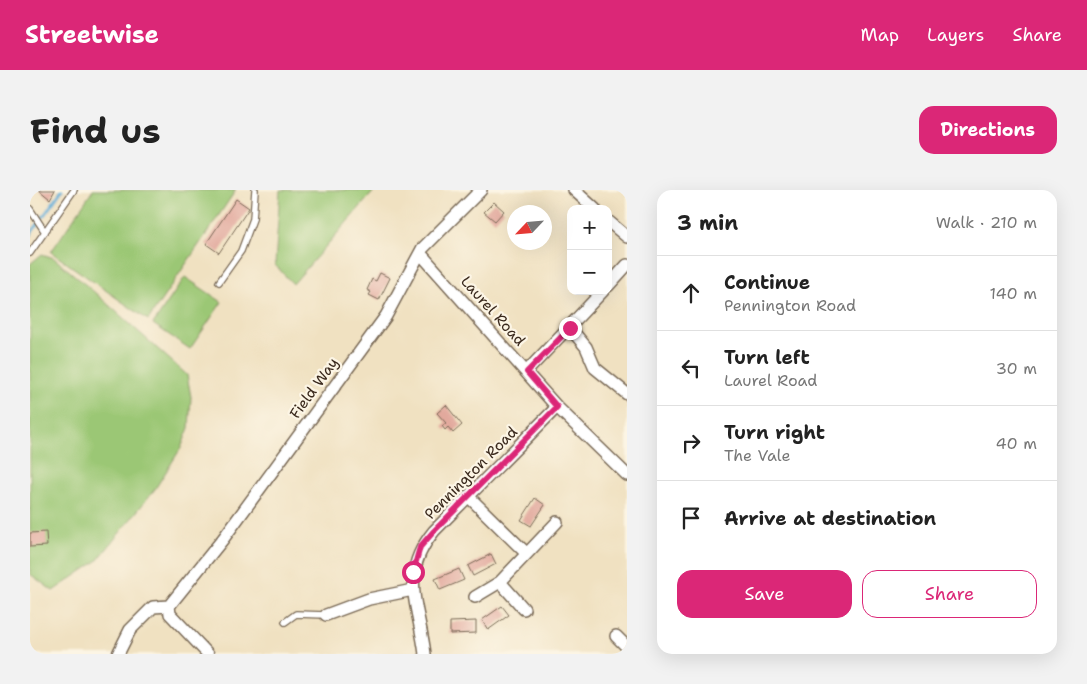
<!DOCTYPE html>
<meta charset="utf-8">
<style>
:root{--surface:#fff;--page:#f2f2f2;--text:#222;--muted:#767676;--line:#e0e0e0;--accent:#db2777}
body{margin:0;font-family:"Shantell Sans",sans-serif;background:var(--page);color:var(--text)}
.controls{position:absolute;right:15px;top:15px;display:grid;overflow:hidden;border-radius:10px;box-shadow:0 5px 20px #0002}
.controls button{width:45px;height:45px;display:grid;place-items:center;padding:0;border:0;border-bottom:1px solid var(--line);background:var(--surface);color:var(--text);font:25px sans-serif}
.compass{position:absolute;left:477px;top:15px;width:45px;height:45px;border-radius:50%;background:var(--surface);box-shadow:0 5px 20px #0002;rotate:244deg}
.stop{position:absolute;width:15px;height:15px;margin:-11px;border:4px solid #db2777;border-radius:50%;background:#fff}
.stop.end{background:#db2777;border-color:#fff;box-shadow:0 1px 5px #0008}
.list{margin:0;padding:0;list-style:none}
h2{display:flex;justify-content:space-between;align-items:center;height:65px;margin:0;padding:0 20px;font-size:21px}
h2 small{font-size:16px;font-weight:400;color:var(--muted)}
.list li{display:grid;grid-template-columns:32px 1fr auto;gap:15px;align-items:center;box-sizing:border-box;height:75px;padding:0 20px;border-top:1px solid var(--line)}
.list b{display:block;font-size:19px;white-space:nowrap}
.list p{margin:0;font-size:16px;white-space:nowrap;color:var(--muted)}
.list em{font-size:16px;font-style:normal;color:var(--muted)}
.actions{display:flex;gap:10px;padding:15px 20px}
.actions a{flex:1;padding:11px 0;border:1px solid var(--accent);border-radius:15px;text-align:center;font-size:18px;color:var(--accent)}
.actions .main{background:var(--accent);color:#fff}
.icon{flex:none;width:28px;height:28px;fill:none;stroke:currentColor;stroke-width:2;stroke-linecap:round;stroke-linejoin:round}
.map{position:relative;flex:none;width:597px;height:464px;overflow:hidden;border-radius:15px}
header{display:flex;align-items:center;gap:30px;box-sizing:border-box;height:70px;padding:0 25px;background:var(--accent);color:#fff}
header strong{font-size:24px}
nav{display:flex;gap:28px;margin-inline-start:auto;font-size:18px}
.intro{display:flex;align-items:center;justify-content:space-between;box-sizing:border-box;height:120px;padding:0 30px}
h1{margin:0;font-size:35px}
.button{padding:12px 22px;border-radius:15px;background:var(--accent);color:#fff;font-size:18px;font-weight:700}
main{display:flex;gap:30px;padding:0 30px}
aside{flex:1;background:var(--surface);border-radius:15px;box-shadow:0 5px 20px #0002}
.map>svg:first-child{display:block}
</style>
<header>
<strong>Streetwise</strong>
<nav><a>Map</a><a>Layers</a><a>Share</a></nav>
</header>
<div class="intro"><h1>Find us</h1><a class="button">Directions</a></div>
<main>
<div class="map">
<svg width="597" height="464" viewBox="0 0 597 464">
<rect width="100%" height="100%" fill="#fcf5e5"/>
<filter id="ink" filterUnits="userSpaceOnUse"><feTurbulence type="fractalNoise" baseFrequency=".02" numOctaves="2"/><feDisplacementMap in="SourceGraphic" scale="10" xChannelSelector="R" yChannelSelector="G"/><feConvolveMatrix kernelMatrix="1 2 1 2 8 2 1 2 1" color-interpolation-filters="sRGB"/></filter>
<filter id="wash" filterUnits="userSpaceOnUse"><feTurbulence type="fractalNoise" baseFrequency=".0096" numOctaves="4" result="noise"/><feDisplacementMap in="SourceGraphic" scale="20" xChannelSelector="R" yChannelSelector="G"/><feGaussianBlur stdDeviation="1.12" result="paint"/><feColorMatrix in="noise" values="0 0 0 0 0 0 0 0 0 0 0 0 0 0 0 0 0 1.4 0 .05"/><feComposite in="paint" operator="in"/></filter>
<g filter="url(#wash)">
<rect width="100%" height="100%" fill="#f0e1c1"/>
<path fill="#9bc775" stroke="#6b784a" d="M 63,0 L 206,0 L 118,130 L 21,62 Z
M 250,0 L 345,0 L 263,94 L 245,75 Z
M 12,64 L 24,68 L 62,100 L 157,185 L 161,207 L 159,238 L 151,258 L 125,299 L 67,371 L 23,401 L 0,384 L 0,74 Z
M 155,87 L 192,112 L 160,159 L 123,134 Z"/>
<g fill="none" stroke-linecap="round" stroke-linejoin="round">
<path stroke="#5caad6" stroke-width="3" d="M 0,45 L 32,0"/>
</g>
<g id="blocks">
<path fill="#e2a99d" d="M 9,0 L 25,0 L 20,9 Z
M 206,9 L 219,18 L 189,63 L 176,54 Z
M 464,12 L 474,21 L 465,31 L 454,22 Z
M 350,83 L 360,88 L 349,110 L 339,105 L 341,102 L 337,100 L 342,89 L 346,91 Z
M 416,215 L 432,235 L 423,243 L 418,237 L 415,240 L 412,236 L 416,233 L 407,223 Z
M 505,308 L 515,315 L 501,336 L 491,330 Z
M 16,342 L 17,356 L 0,357 L 0,343 Z
M 461,364 L 466,374 L 443,386 L 438,376 Z
M 429,379 L 434,390 L 410,400 L 405,389 Z
M 472,416 L 479,425 L 458,440 L 452,430 Z
M 446,431 L 446,443 L 420,444 L 420,432 Z"/>
</g>
</g>
<g filter="url(#ink)">
<use href="#blocks" fill-opacity="0" stroke="#7a6a57" stroke-width="1"/>
<g fill="none" stroke-linecap="round" stroke-linejoin="round">
<defs>
<path id="lane" d="M 0,19 L 15,42
M 0,63 L 44,0
M 189,92 L 211,61 L 223,29 L 225,0
M 255,432 L 266,424 L 296,425"/>
<path id="street" d="M 544,0 L 565,19
M 578,31 L 597,47
M 390,63 L 527,217 L 597,285
M 578,96 L 597,75
M 540,138 L 556,157 L 565,178 L 597,204
M 497,181 L 573,101
M 438,306 L 496,363
M 470,392 L 494,419
M 445,407 L 470,392 L 527,332
M 139,416 L 193,349 L 356,126 L 392,59 L 451,0
M 139,416 L 140,424 L 178,464
M 296,425 L 339,409 L 383,400
M 586,446 L 597,457
M 88,464 L 100,440 L 123,417 L 139,416
M 395,464 C 389,415 368,385 404,341 L 527,217"/>
</defs>
<use href="#lane" stroke="#7a6a57" stroke-width="8"/>
<use href="#street" stroke="#7a6a57" stroke-width="14"/>
<use href="#lane" stroke="#fff" stroke-width="5.5"/>
<use href="#street" stroke="#fff" stroke-width="11"/>
</g>
</g>
<g fill="none" stroke-linecap="round" stroke-linejoin="round" filter="url(#ink)">
<path stroke="#db2777" stroke-width="6" d="M 383,382 L 390,357 L 404,341 L 527,217 L 497,182 L 540,138"/>
</g>
<g text-anchor="middle" stroke-width="4.5" stroke-linejoin="round" paint-order="stroke">
<g font-size="15" fill="#3b2a1e" stroke="#fcf5e5">
<text transform="translate(463 121) rotate(48)" y="5">Laurel Road</text>
<text transform="translate(284 198) rotate(-54)" y="5">Field Way</text>
<text transform="translate(441 283) rotate(-45)" y="5">Pennington Road</text>
</g>
</g>
</svg>
<div class="controls">
<button>+</button>
<button>−</button>
</div>
<svg class="compass" viewBox="-18 -18 36 36"><path d="M0-13l5 13h-10z" fill="#e53935"/><path d="M0 13l5-13h-10z" fill="#767676"/></svg>
<div class="stop" style="left:383px;top:382px"></div>
<div class="stop end" style="left:540px;top:138px"></div>
</div>
<aside>
<h2>3 min<small>Walk · 210 m</small></h2>
<ul class="list">
<li><svg class="icon" aria-label="ahead" viewBox="0 0 24 24"><path d="M12 20V5M6 11l6-6 6 6"/></svg><div><b>Continue</b><p>Pennington Road</p></div><em>140 m</em></li>
<li><svg class="icon" aria-label="left" viewBox="0 0 24 24"><path d="M17 20v-9H6M10 6l-5 5 5 5"/></svg><div><b>Turn left</b><p>Laurel Road</p></div><em>30 m</em></li>
<li><svg class="icon" aria-label="right" viewBox="0 0 24 24"><path d="M7 20v-9h11M14 6l5 5-5 5"/></svg><div><b>Turn right</b><p>The Vale</p></div><em>40 m</em></li>
<li><svg class="icon" aria-label="arrive" viewBox="0 0 24 24"><path d="M6 21V4h12l-3 4 3 4H6"/></svg><div><b>Arrive at destination</b></div></li>
</ul>
<div class="actions"><a class="main">Save</a><a>Share</a></div>
</aside>
</main>
